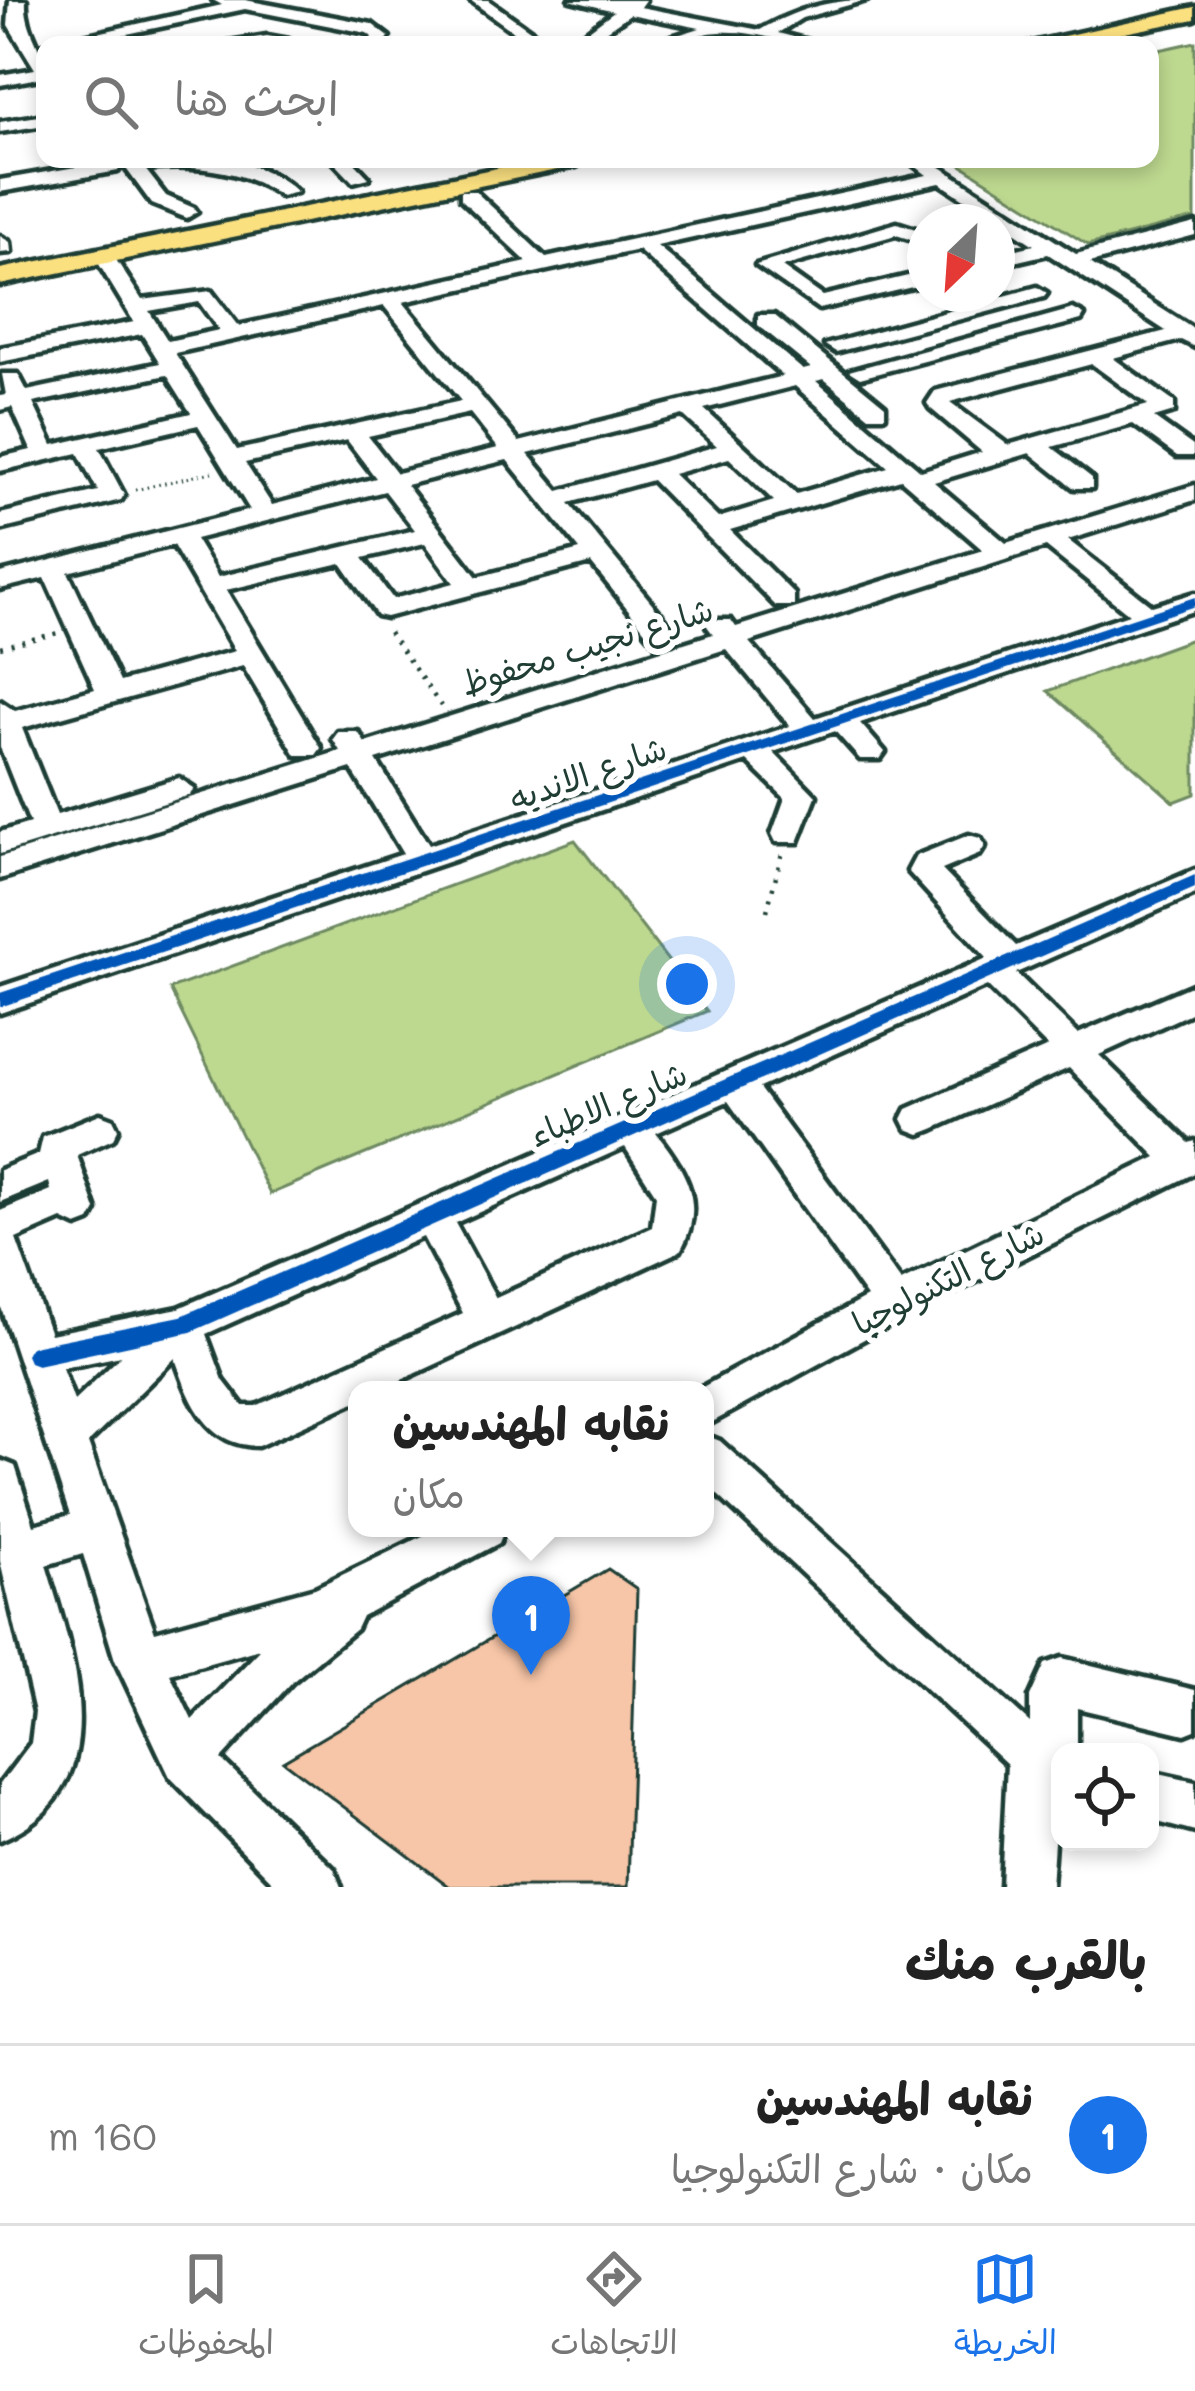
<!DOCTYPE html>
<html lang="ar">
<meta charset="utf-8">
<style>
:root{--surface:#fff;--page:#f6f6f6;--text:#222;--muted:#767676;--line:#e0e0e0;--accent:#1a73e8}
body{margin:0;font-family:Mali,"Playpen Sans Arabic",sans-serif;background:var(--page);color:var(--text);direction:rtl}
.controls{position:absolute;right:36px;bottom:36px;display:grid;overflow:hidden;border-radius:24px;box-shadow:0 6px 18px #0003}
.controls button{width:108px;height:108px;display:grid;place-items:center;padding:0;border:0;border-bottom:3px solid var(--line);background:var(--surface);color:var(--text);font:60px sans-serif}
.compass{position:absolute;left:907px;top:204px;width:108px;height:108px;border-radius:50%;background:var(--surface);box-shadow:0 6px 18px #0003;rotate:205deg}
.you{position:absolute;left:687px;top:984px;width:42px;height:42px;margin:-30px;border:9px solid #fff;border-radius:50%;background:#1a73e8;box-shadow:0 0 0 18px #1a73e833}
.badge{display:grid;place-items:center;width:78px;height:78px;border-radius:50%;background:var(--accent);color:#fff;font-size:39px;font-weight:700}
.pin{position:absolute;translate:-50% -99px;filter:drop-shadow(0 3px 6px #0008)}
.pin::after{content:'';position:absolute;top:63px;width:42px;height:36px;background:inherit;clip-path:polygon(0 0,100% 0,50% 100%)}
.popup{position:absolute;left:348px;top:1381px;width:366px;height:156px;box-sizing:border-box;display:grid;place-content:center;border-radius:24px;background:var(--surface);filter:drop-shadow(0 3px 9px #0005);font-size:39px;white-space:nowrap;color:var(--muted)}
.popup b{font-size:45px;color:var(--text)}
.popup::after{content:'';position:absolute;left:50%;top:100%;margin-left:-24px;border:24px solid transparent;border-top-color:var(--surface)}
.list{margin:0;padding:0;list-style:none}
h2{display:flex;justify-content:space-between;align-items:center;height:156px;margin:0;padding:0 48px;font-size:51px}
h2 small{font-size:39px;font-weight:400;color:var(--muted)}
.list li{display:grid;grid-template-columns:78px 1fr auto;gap:36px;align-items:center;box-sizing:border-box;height:180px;padding:0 48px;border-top:3px solid var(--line)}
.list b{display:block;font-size:45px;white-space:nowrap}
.list p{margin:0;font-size:39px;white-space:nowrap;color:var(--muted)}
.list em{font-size:39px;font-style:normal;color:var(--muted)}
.icon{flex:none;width:66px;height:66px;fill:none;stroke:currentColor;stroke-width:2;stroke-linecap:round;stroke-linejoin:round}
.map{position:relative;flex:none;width:1195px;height:1887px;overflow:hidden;direction:ltr}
.search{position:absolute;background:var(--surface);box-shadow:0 6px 18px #0003;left:36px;right:36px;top:36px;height:132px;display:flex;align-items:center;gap:30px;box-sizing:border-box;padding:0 42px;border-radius:24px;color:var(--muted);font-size:45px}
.sheet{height:336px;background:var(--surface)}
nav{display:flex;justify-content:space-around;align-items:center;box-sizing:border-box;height:168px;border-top:3px solid var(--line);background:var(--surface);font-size:33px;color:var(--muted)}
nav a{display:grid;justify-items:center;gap:6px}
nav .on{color:var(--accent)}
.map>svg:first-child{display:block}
</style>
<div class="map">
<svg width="1195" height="1887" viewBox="0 0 1195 1887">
<rect width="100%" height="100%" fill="#fff"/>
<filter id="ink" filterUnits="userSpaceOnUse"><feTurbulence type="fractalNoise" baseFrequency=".00833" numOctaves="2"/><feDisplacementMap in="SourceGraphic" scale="24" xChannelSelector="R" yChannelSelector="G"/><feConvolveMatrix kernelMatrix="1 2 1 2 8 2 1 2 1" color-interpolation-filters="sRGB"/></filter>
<g filter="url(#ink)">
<path fill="#bdd88f" stroke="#6e8a62" stroke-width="3" d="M 1195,42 L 1195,218 L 1088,245 L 952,159 L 1150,159 L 1150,52 Z
M 1195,638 L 1195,794 L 1174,802 L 1048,691 Z
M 575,840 L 707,1011 L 270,1194 L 170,989 Z"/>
<path fill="#f7c5a7" stroke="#1f3d34" stroke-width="3" d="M 608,1569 L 637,1589 L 628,1887 L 450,1887 L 283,1761 Z"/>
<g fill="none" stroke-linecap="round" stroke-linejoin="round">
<defs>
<path id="minor" d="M 10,0 L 26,0 C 24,31 45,47 45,77 L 0,85 L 0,75 L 35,69 L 8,25 Z
M 213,0 L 245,0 L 372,24 L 389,37 L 383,45 L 366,45 L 372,37 L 367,33 L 245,9 L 75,45 L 44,45 L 222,5 Z
M 470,0 L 488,0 L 551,45 L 532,45 Z
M 570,0 L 645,0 L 640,7 L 760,30 C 795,10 827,0 867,0 L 802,18 L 778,33 L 824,45 C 790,45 753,30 720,32 C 695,33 672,45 646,45 L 700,28 L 630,14 L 591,41 L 585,33 L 614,11 Z
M 267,36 L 317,45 L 210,45 Z
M 45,115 L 45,125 L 0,132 L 0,122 Z
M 119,159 C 176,159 253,148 297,192 L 281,196 C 241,168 193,165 145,169 L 166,196 L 194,208 L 197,212 L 187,218 L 152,204 Z
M 331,159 L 351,159 L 369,178 L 353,182 Z
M 906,159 L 928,159 L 1076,254 L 1195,223 L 1195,235 L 1090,263 L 1195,330 L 1195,347 L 1181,340 L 1113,358 L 1174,402 L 1174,412 L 1154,418 L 1193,446 L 1193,456 L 1177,456 L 1133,424 L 1052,447 L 1092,478 L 1092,488 L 1074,488 L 1030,453 L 934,482 L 1006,543 L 1195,485 L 1195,500 L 1068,540 L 1152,606 L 1195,593 L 1195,610 L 860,723 L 885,752 L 880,759 L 860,759 L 835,731 L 773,752 L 816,796 L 798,842 L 776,842 L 772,834 L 785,798 L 747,761 L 0,1013 L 0,987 L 403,854 L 351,768 L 0,879 L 0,857 L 340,751 L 333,739 L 338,732 L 358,732 L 365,743 L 713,634 L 707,626 L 711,620 L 731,620 L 736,627 L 983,550 L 901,479 L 730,530 L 794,594 L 794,606 L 776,606 L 652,480 L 569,503 L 675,631 L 675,643 L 655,643 L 591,563 L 386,617 L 377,615 L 341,563 L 226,590 L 321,748 L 316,755 L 296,755 L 243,666 L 22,728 L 57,815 L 179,778 L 194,788 L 190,795 L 0,854 L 0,832 L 30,823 L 0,747 L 0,701 L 15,711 L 95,689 L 45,578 L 0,589 L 0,573 L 250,510 L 198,425 L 99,448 L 124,495 L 121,500 L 0,530 L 0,514 L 98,491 L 78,453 L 0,471 L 0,457 L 31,450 L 12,407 L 0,410 L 0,396 L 6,395 L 2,374 L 18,374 L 27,391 L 160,363 L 142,334 L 0,362 L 0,348 L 134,322 L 94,256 L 97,252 L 111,252 L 142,300 L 211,291 L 238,326 L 527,262 L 461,199 L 461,191 L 475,191 L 546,258 L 927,175 ZM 940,183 L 1034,245 L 997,254 L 997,266 L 1048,254 L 1166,331 L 935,391 L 927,403 L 930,408 L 982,452 L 921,471 L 816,381 L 824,379 L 869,416 L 885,416 L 885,406 L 774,315 L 758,315 L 758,325 L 811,368 L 803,370 L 657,246 ZM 638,250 L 783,376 L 519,442 L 403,302 ZM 199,302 L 219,330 L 168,341 L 149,311 ZM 384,306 L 461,401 L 237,450 L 175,353 ZM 1092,364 L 1148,405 L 1008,445 L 950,402 ZM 167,375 L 191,413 L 53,445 L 33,403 ZM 795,386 L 888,467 L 796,494 L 704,409 ZM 470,413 L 498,448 L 397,473 L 368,436 ZM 683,415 L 717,446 L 559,491 L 528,454 ZM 347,440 L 376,478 L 272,505 L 245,463 ZM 729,458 L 774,501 L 718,518 L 673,474 ZM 507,460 L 580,550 L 477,577 L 406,485 ZM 385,491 L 415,530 L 218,577 L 195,539 ZM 425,543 L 454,583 L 393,599 L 363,558 ZM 173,545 L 235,651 L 120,682 L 68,572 ZM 1046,547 L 1129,614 L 815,718 L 749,642 ZM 726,649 L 790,726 L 429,845 L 376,760 Z
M 111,161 L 120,167 L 118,171 L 0,192 L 0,180 Z
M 897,223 L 925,232 L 925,244 L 896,235 L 782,267 L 823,296 L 925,272 L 925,284 L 819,309 L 756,265 Z
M 0,236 L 10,242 L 11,252 L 0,253 Z
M 1037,287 L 1047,293 L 1044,297 L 836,352 L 825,345 Z
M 1073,309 L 1084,315 L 1081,320 L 860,378 L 849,371 Z
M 969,835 L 980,838 L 985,846 L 980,854 L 942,870 L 1016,946 L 1195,870 L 1195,894 L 1016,973 L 1078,1034 L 1195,984 L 1195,1011 L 1099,1055 L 1189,1143 L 1195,1141 L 1195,1173 L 908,1315 L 705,1426 L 705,1390 L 697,1390 L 867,1297 L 728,1101 L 656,1133 C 687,1172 706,1205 680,1251 L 380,1390 L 357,1390 L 357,1401 L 258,1446 C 206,1445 190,1401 175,1358 L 88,1443 L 155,1632 L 315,1588 L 439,1528 L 505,1528 L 499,1543 L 362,1616 L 356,1629 L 292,1682 L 221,1759 L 334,1869 L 341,1887 L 278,1887 L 170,1777 L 115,1660 L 83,1554 L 46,1565 C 74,1658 121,1790 0,1840 L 0,1784 L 31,1743 L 35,1712 L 0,1561 L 0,1460 L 15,1466 L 34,1525 L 70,1515 L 0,1304 L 0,1211 L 51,1190 L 49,1182 L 0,1202 L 0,1170 L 39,1154 L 43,1137 L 100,1114 L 113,1119 L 118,1129 L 113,1139 L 77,1155 L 96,1210 L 90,1221 L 77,1226 L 62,1219 L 16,1239 L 50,1334 L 179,1308 L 987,958 L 908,871 L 916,856 ZM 987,986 L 1048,1047 L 907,1109 L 902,1119 L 907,1129 L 920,1134 L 933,1129 L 1069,1068 L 1157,1157 L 901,1281 L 759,1088 ZM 625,1147 L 656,1195 L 652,1227 L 496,1298 L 455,1223 ZM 423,1237 L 463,1313 L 256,1406 L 243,1406 L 223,1380 L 206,1334 ZM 121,1356 L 74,1401 L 62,1368 ZM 260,1649 L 260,1650 L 192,1720 L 170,1674 Z
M 705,1435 L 720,1441 L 1030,1723 L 1030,1697 L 1045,1664 L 1062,1658 L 1195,1690 L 1195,1730 L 1185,1734 L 1077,1708 L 1077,1752 L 1060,1752 L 1051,1887 L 1001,1887 L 1007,1764 L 705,1483 Z
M 1150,1772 L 1195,1782 L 1195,1832 L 1150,1820 Z"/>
<path id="major" d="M 1195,7 L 1195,19 L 1064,45 L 1023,45 Z
M 542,159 L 588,159 L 576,166 L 0,285 L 0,269 Z"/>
</defs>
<use href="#minor" stroke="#1f3d34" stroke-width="9"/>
<use href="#major" stroke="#1f3d34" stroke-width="9"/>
<path stroke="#1f3d34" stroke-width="3" stroke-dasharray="1.5 4.5" stroke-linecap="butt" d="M 135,490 L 212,472"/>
<path stroke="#1f3d34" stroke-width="4.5" stroke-dasharray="3 8" stroke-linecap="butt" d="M 389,632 L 441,706
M 0,647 L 58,633
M 767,911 L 782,853"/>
<use href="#minor" fill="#fff" fill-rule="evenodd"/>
<use href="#major" fill="#fbe080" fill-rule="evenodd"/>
<defs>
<path id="cycleway" d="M 1195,597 L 1195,606 L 0,1007 L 0,993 Z
M 1195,875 L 1195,888 L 191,1332 L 37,1365 L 29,1362 L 26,1355 L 29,1348 L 37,1345 L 181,1316 Z"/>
</defs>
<use href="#cycleway" stroke="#fff" stroke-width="8"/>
<use href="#cycleway" fill="#0057b8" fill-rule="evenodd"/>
</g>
</g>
<g text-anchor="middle" stroke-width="12" stroke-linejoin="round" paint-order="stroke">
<g font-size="33" fill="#1f3d34" stroke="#fff">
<text transform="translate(587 646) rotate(-17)" y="12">شارع نجيب محفوظ</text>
<text transform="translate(588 773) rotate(-19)" y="12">شارع الانديه</text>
<text transform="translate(608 1104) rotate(-23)" y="12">شارع الاطباء</text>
<text transform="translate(948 1278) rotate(-27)" y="12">شارع التكنولوجيا</text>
</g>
</g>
</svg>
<div class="controls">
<button><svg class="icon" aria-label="locate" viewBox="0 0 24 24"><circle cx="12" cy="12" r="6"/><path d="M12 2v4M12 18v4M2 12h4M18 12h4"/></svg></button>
</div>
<svg class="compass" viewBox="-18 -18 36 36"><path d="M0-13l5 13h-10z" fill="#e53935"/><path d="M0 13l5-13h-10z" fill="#767676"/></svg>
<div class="you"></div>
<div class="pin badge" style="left:531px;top:1675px">1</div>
<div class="popup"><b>نقابه المهندسين</b>مكان</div>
<div class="search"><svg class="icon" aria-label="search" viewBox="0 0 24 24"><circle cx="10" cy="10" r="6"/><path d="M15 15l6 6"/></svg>ابحث هنا</div>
</div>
<section class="sheet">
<h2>بالقرب منك<small></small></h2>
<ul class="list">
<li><span class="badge">1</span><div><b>نقابه المهندسين</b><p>مكان · شارع التكنولوجيا</p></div><em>160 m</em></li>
</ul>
</section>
<nav>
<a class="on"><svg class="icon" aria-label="map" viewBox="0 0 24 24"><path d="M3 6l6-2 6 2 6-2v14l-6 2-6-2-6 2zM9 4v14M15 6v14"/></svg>الخريطة</a>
<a><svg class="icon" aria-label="directions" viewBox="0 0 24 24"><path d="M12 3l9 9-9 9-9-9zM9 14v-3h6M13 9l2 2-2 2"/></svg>الاتجاهات</a>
<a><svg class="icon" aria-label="saved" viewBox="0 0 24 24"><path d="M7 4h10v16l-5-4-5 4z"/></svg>المحفوظات</a>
</nav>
